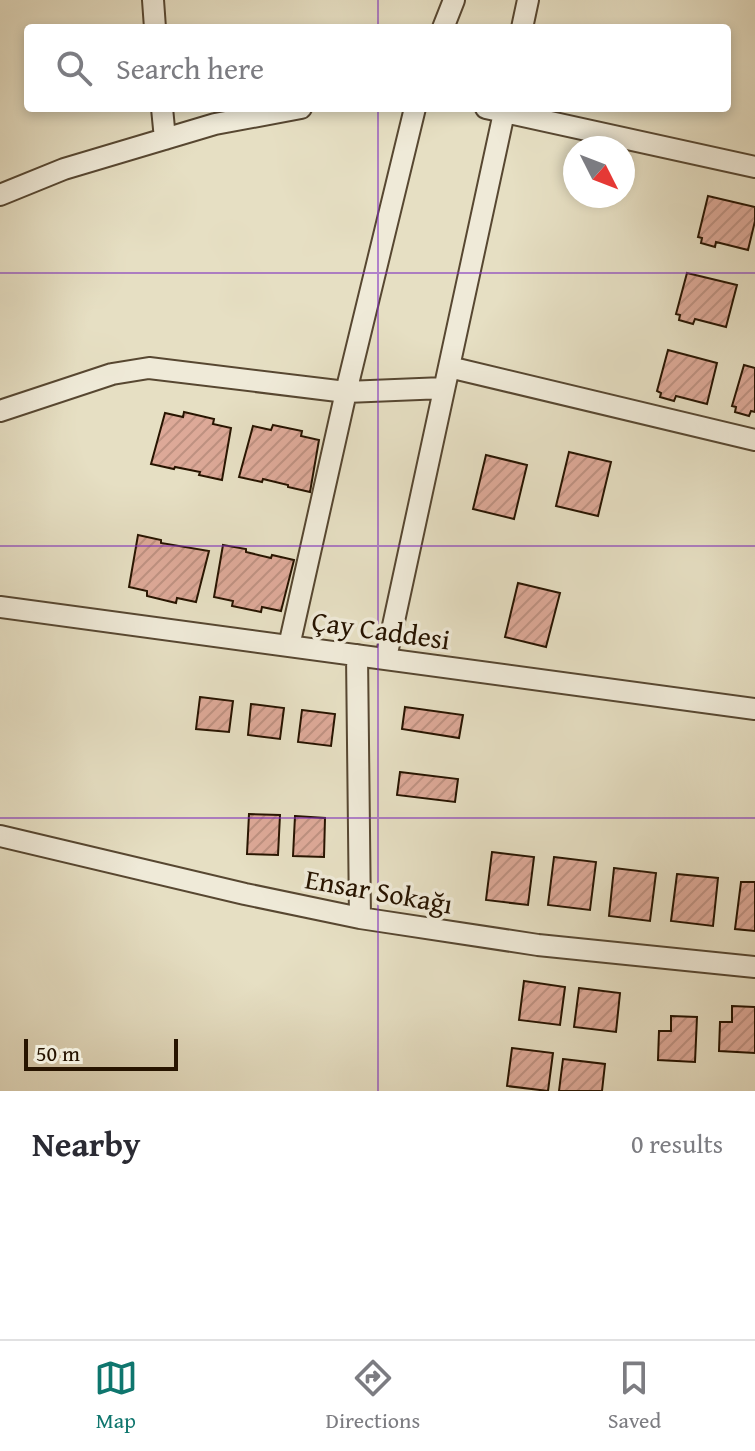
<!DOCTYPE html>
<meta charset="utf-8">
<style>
:root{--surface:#fff;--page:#f2f2f3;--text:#2b2b33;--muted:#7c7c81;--line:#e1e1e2;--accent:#0f766e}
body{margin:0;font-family:"Gentium Book Plus",serif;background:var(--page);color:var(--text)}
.compass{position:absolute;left:563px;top:136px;width:72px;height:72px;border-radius:50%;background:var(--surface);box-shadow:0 4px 12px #0003;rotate:132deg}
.scale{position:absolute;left:24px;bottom:20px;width:154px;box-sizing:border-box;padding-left:8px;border:4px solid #271400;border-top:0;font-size:22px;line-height:28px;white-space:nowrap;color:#271400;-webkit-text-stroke:6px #efead8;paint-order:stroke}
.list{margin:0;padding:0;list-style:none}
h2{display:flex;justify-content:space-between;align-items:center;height:104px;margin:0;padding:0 32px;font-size:34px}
h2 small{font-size:26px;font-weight:400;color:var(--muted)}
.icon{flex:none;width:44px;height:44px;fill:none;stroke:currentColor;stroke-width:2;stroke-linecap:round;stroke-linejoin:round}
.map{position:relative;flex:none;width:755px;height:1091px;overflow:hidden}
.search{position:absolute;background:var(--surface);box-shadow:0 4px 12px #0003;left:24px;right:24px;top:24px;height:88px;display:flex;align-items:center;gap:20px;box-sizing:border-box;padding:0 28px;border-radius:8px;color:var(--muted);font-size:30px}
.sheet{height:248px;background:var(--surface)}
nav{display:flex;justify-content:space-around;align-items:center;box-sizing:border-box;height:112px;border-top:2px solid var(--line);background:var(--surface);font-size:22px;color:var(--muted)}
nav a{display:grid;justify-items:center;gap:4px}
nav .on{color:var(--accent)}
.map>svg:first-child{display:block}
</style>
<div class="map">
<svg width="755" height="1091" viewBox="0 0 755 1091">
<defs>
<pattern id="building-hatch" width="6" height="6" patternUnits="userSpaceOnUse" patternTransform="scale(2)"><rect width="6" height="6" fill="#dda998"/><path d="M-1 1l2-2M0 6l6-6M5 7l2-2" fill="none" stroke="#be9181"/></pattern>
</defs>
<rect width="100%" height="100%" fill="#e6dfc3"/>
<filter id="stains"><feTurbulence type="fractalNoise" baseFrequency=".0025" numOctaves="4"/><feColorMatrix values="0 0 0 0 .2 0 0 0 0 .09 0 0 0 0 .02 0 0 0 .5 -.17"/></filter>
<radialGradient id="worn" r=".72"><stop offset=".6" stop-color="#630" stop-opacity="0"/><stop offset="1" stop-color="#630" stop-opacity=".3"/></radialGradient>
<path fill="url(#building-hatch)" stroke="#271400" stroke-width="2" d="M 708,196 L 755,207 L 755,221 L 748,250 L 716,242 L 715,247 L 701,243 L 702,238 L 698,237 Z
M 687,273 L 737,285 L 726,327 L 695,319 L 693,324 L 679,320 L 680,315 L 676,314 Z
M 668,350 L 717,363 L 707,404 L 676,396 L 674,401 L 660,397 L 661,393 L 657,391 Z
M 744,365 L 755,368 L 755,412 L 751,411 L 749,416 L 735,412 L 736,407 L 732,406 Z
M 184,412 L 214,419 L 213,424 L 231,428 L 222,480 L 199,475 L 200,472 L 175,467 L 174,469 L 151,464 L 165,413 L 183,417 Z
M 273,425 L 302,431 L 301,436 L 319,440 L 310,492 L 288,487 L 288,485 L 263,479 L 262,482 L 239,477 L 253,426 L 271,430 Z
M 569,452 L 611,462 L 598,516 L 556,506 Z
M 486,455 L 527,465 L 514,519 L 473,509 Z
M 138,535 L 161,540 L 161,543 L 209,551 L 196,602 L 177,598 L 176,603 L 147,596 L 147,591 L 129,587 Z
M 223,545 L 246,549 L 246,552 L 271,558 L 272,555 L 294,560 L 281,611 L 262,607 L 261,612 L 232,606 L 233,601 L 214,597 Z
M 518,583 L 560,593 L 546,647 L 505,637 Z
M 200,697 L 233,701 L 229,732 L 196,729 Z
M 251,704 L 284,708 L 280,739 L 248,735 Z
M 405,707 L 463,715 L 459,738 L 402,729 Z
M 302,710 L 335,714 L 331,746 L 298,742 Z
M 400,772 L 458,779 L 455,802 L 397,795 Z
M 249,814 L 280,815 L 278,855 L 247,854 Z
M 295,816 L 325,818 L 324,857 L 293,856 Z
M 492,852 L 534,857 L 528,905 L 486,900 Z
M 554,857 L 596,862 L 590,910 L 548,905 Z
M 614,868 L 656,873 L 650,921 L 609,916 Z
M 677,874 L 718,878 L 713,926 L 671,921 Z
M 741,882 L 755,882 L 755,931 L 735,929 Z
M 524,981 L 565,987 L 560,1025 L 519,1020 Z
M 579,988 L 620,993 L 616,1032 L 574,1027 Z
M 732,1006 L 755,1007 L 755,1053 L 719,1051 L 720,1022 L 732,1022 Z
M 671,1016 L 697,1017 L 695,1062 L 658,1060 L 659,1031 L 671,1031 Z
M 512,1048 L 553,1053 L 548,1091 L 507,1086 Z
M 563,1059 L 605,1064 L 602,1091 L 559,1091 Z"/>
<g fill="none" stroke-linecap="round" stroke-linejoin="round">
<defs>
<path id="minor" d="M 153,0 L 155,28
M 443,28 L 454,0
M 522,28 L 528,0
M 162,108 L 165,139
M 486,108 L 755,167
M 0,195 L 64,169 L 215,124 L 301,108
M 449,367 L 755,440
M 0,411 L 112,374 L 149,368 L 346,392 L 444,388
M 0,607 L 755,709
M 289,646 L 346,392 L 415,108
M 357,655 L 360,918
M 386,658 L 505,108
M 0,836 L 245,894 L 360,918 L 538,945 L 755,967"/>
</defs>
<use href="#minor" stroke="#574731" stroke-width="24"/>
<use href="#minor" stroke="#efead8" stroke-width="20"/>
</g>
<path fill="none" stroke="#7b2cbf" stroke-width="2" stroke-opacity="0.55" d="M 378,0 L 378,28M 378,108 L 378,1091M 0,273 L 755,273M 0,546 L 755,546M 0,818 L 755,818"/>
<g text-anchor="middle" stroke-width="7" stroke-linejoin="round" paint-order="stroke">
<g font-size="28" fill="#271400" stroke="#efead8">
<text transform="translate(381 630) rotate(8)" y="10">Çay Caddesi</text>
<text transform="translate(379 891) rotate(10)" y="10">Ensar Sokağı</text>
</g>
</g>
<rect width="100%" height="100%" filter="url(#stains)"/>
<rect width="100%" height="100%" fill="url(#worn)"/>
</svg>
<svg class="compass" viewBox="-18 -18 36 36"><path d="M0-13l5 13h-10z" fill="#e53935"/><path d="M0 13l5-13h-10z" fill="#7c7c81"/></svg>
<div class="scale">50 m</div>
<div class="search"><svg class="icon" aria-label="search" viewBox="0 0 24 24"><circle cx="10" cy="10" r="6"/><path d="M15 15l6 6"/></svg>Search here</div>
</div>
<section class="sheet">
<h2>Nearby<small>0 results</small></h2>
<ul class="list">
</ul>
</section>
<nav>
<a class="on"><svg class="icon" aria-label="map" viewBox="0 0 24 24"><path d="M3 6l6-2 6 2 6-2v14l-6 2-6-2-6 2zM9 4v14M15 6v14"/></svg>Map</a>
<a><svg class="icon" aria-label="directions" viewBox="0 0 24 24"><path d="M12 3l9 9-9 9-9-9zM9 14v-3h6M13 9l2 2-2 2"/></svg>Directions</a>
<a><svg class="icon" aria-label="saved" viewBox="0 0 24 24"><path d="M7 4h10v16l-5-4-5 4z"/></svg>Saved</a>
</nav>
